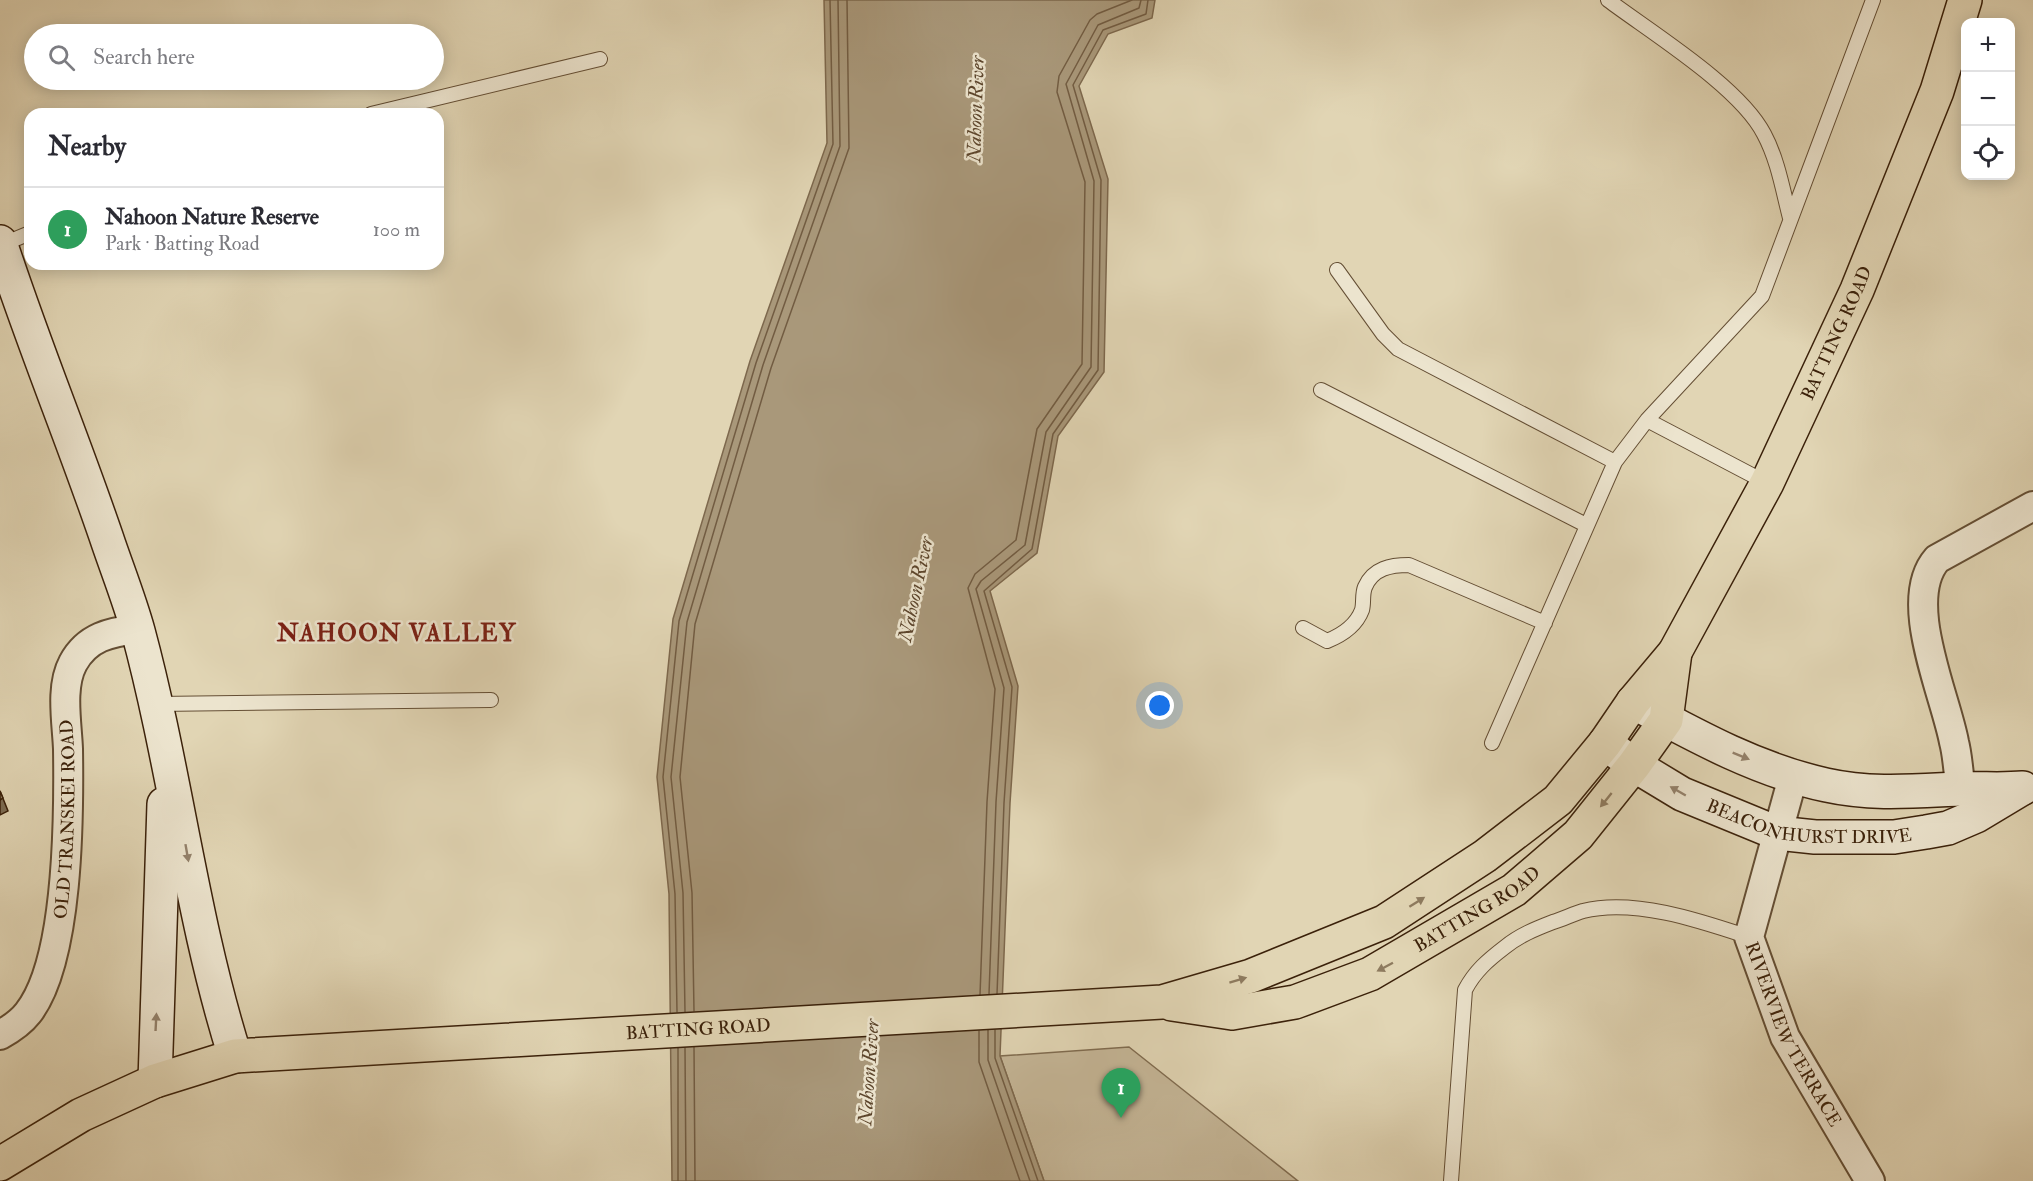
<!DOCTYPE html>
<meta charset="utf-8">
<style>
:root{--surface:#fff;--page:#f2f2f3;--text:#2b2b33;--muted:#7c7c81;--line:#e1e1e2;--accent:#8f2418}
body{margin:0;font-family:"IM FELL Double Pica",serif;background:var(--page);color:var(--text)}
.controls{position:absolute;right:18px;top:18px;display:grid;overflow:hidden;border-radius:12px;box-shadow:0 3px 15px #0003}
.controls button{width:54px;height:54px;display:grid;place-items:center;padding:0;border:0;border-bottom:2px solid var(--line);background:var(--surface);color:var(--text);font:30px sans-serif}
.you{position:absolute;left:1160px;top:706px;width:21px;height:21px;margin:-15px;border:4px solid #fff;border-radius:50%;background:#1a73e8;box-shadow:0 0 0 9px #1a73e833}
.badge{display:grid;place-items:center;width:39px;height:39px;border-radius:50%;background:var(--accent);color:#fff;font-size:20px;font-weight:700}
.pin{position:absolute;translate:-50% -50px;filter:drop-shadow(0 2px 3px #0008)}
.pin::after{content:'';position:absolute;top:32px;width:21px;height:18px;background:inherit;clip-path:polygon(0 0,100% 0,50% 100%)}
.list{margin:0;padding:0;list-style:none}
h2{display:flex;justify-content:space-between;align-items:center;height:78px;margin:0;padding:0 24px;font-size:26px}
h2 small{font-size:20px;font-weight:400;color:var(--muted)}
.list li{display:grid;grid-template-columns:39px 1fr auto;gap:18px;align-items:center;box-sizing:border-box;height:84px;padding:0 24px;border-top:2px solid var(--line)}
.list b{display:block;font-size:22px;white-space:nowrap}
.list p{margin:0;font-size:20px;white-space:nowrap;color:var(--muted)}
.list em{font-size:20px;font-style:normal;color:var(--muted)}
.icon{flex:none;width:33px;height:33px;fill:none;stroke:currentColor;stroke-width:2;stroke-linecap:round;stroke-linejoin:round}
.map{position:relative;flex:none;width:2033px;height:1181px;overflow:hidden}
.search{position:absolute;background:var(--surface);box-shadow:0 3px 15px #0003;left:24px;top:24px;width:420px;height:66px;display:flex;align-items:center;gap:15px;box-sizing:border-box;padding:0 21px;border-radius:33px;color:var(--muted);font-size:22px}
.panel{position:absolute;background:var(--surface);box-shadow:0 3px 15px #0003;left:24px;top:108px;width:420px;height:162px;border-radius:18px}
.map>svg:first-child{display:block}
</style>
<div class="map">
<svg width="2033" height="1181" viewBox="0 0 2033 1181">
<rect width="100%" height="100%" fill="#e1d5b4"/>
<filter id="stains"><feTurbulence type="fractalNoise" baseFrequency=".00333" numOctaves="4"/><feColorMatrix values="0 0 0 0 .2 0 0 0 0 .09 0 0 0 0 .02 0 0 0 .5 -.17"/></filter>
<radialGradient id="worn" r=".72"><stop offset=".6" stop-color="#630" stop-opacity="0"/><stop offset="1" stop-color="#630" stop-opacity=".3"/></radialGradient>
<path fill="#c5b697" stroke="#806c50" stroke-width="1.5" d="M 1129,1047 L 1298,1181 L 1044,1181 L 1000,1056 Z"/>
<path fill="#a9987a" stroke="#7d684d" stroke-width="1.5" d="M 824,0 L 1155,0 L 1152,18 L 1108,34 L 1079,86 L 1108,179 L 1104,372 L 1058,436 L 1037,553 L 990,591 L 1018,686 L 1010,803 L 1000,1056 L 1044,1181 L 672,1181 L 669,894 L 657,777 L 673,619 L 750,361 L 827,143 Z"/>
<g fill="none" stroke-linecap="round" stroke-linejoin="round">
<path stroke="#725c42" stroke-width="1.5" d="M 989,994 L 996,802 L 1004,688 L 976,589 L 981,581 L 1025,545 L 1046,432 L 1091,367 L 1094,181 L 1066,84 L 1098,25 L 1139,8 L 1141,0
M 997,994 L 1004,803 L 1012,687 L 984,591 L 1032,549 L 1053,434 L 1098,370 L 1101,180 L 1073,85 L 1103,30 L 1146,14 L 1148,0
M 980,995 L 987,802 L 995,689 L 968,588 L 975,574 L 1016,540 L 1037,429 L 1082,364 L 1085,182 L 1057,92 L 1059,76 L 1090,20 L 1097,14 L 1132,0
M 694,1011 L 692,893 L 680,777 L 695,624 L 771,368 L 849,148 L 847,0
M 677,1012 L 675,894 L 663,777 L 679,621 L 756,363 L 833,144 L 830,0
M 685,1012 L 683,893 L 671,777 L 687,622 L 763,365 L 840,146 L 838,0
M 988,1030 L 988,1060 L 1030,1181
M 995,1030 L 995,1058 L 1038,1181
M 979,1031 L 979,1062 L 1020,1181
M 694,1047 L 695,1181
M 678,1048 L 678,1181
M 685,1048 L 686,1181"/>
<defs>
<path id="lane" d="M 1608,0 C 1652,33 1740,87 1764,134 C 1778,160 1783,191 1790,218
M 371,114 L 600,59
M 1,245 L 30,233
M 1337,270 L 1383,334 L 1398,349 L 1615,462
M 1321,390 L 1586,525
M 1647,420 L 1767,483
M 1303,628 L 1327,641 C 1342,635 1356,626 1362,610 C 1364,603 1362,594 1365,587 C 1373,568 1391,565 1409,565 L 1545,623
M 157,704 L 491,700
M 1492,743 L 1615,462 L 1647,420 L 1762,296 L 1873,0
M 1451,1181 L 1465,990 C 1475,971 1488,960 1505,947 C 1520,935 1535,929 1553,922 C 1563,919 1573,914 1583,911 C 1634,898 1701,921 1749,937"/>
<g id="street">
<path id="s1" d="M 1793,777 L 1749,937 L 1785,1037 L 1870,1181"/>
<path d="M 1961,789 C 1958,773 1958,757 1954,742 C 1945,694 1901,600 1937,559 L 2033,506"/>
<path id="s2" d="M 0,1035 C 11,1029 21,1022 28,1013 C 69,961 69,815 68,749 C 67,723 60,687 73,663 C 87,637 110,632 138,629"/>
</g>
<g id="secondary">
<path d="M 0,242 C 33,344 75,444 109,545 C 119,574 130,602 138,631 C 176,772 191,917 235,1056"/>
<path d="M 1633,702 C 1694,735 1757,770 1826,785 C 1871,795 1914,791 1959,789 C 1980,788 2002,790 2023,788"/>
<path id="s3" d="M 1605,743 L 1634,765 L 1682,794 L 1777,833 L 1815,837 L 1894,837 L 1926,832 L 1948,828 L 1976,816 L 2021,789"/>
<path d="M 155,1081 L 164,804"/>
</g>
<g id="primary">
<path id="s4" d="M 1172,1004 L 1232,1013 L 1295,1002 L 1370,974 L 1514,890 L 1578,835 L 1634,765 L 1666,720 L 1675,652"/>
<path id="s5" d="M 0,1164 L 81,1115 L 155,1081 L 235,1056 L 1162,1002 L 1251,976 L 1384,922 L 1485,856 L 1558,800 L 1605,743 L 1633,702 L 1675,652 L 1767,483 L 1857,290 L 1937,91 L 1965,0"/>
</g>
</defs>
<use href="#lane" stroke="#644e34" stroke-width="16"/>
<use href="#street" stroke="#644e34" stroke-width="32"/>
<use href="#secondary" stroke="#3b210a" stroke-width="36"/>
<use href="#primary" stroke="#3b210a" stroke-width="36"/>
<use href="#lane" stroke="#ece4ce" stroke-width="14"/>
<use href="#street" stroke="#ece4ce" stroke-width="28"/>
<use href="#secondary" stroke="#ece4ce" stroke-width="33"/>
<use href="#primary" stroke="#e1d5b4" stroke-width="33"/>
</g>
<path fill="#7d6d54" stroke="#3b210a" stroke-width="1.5" d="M 0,791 L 8,811 L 0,815 Z"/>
<path fill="#917f62" stroke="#3b210a" stroke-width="1.5" d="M 0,791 L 3,798 L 0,800 Z"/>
<defs><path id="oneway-solid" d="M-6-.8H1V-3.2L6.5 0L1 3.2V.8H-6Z" transform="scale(1.5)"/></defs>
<g fill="#94826c">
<use href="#oneway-solid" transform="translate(1741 756) rotate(22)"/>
<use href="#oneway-solid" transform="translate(1678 791) rotate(-150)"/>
<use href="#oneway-solid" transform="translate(187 853) rotate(80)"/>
<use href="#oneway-solid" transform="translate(156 1022) rotate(-87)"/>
</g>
<g fill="#8e7b5f">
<use href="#oneway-solid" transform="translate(1606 800) rotate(129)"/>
<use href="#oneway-solid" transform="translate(1417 902) rotate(-32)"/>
<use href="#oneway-solid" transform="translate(1385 967) rotate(152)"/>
<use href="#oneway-solid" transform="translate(1238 980) rotate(-17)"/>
</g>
<g text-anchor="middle" stroke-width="5" stroke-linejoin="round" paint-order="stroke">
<g font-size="18" fill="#3b210a" stroke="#ece4ce">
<text dy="6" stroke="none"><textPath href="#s5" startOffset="2184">BATTING ROAD</textPath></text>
<text dy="6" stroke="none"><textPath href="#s3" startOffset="225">BEACONHURST DRIVE</textPath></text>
<text dy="6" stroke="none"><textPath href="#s2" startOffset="236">OLD TRANSKEI ROAD</textPath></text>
<text dy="6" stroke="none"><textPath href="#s4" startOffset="330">BATTING ROAD</textPath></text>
<text dy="6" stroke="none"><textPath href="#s5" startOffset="724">BATTING ROAD</textPath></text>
<text dy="6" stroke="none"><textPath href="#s1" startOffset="273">RIVERVIEW TERRACE</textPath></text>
</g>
<g font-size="20" font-style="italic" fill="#5c452c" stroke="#ece4ce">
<text transform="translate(975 109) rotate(-88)" y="7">Nahoon River</text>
<text transform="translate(915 589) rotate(-78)" y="7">Nahoon River</text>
<text transform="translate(868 1072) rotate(-86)" y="7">Nahoon River</text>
</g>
<g font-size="24" font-weight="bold" letter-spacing="1.5" fill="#7a1f14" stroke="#ece4ce">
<text x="397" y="641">NAHOON VALLEY</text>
</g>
</g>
<rect width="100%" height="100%" filter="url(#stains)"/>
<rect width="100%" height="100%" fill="url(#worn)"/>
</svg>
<div class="controls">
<button>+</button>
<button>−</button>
<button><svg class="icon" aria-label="locate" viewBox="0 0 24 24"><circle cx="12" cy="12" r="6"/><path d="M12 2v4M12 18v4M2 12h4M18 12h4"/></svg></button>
</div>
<div class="you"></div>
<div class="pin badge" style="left:1121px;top:1118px;background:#2e9e5b">1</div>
<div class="search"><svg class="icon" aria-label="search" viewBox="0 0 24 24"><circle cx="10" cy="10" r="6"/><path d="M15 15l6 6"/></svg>Search here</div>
<section class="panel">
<h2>Nearby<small></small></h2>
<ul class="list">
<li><span class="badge" style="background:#2e9e5b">1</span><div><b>Nahoon Nature Reserve</b><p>Park · Batting Road</p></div><em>100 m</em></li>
</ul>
</section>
</div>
